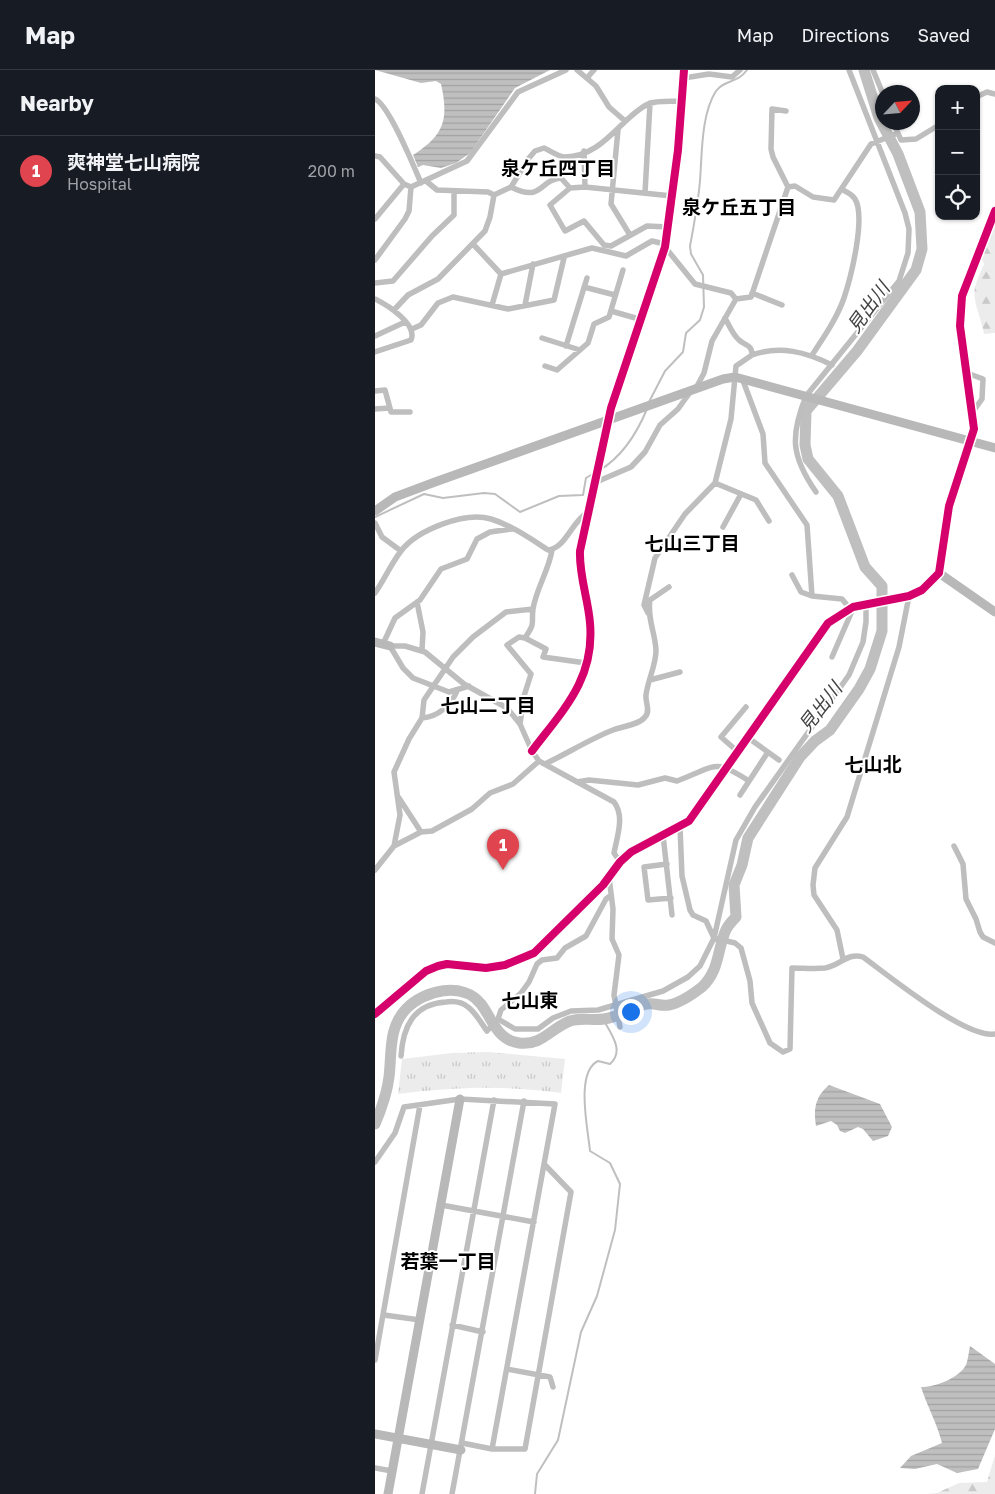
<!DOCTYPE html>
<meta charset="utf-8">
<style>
:root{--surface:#171b24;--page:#242831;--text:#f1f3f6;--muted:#9ea1a6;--line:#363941;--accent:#d93025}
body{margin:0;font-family:"Golos Text","Noto Sans JP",sans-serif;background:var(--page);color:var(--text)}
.controls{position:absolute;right:15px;top:15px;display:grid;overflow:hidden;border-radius:10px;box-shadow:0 1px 4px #0004}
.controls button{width:45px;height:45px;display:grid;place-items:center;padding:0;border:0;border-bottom:1px solid var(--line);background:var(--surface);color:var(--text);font:25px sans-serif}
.compass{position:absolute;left:500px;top:15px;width:45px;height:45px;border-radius:50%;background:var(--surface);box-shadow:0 1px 4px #0004;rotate:64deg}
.you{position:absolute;left:255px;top:941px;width:18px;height:18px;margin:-12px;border:4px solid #fff;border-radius:50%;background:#1a73e8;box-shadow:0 0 0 8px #1a73e833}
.badge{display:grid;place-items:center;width:32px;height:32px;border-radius:50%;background:var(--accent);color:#fff;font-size:16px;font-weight:700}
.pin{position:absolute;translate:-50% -41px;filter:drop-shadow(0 1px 2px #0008)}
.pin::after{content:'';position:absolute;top:26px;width:18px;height:15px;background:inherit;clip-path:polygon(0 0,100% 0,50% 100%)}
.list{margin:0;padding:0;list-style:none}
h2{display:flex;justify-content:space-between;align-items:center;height:65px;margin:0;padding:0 20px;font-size:21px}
h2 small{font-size:16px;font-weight:400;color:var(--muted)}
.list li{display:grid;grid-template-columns:32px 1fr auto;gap:15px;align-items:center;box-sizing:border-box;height:70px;padding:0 20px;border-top:1px solid var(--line)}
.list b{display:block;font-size:19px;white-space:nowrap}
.list p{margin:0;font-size:16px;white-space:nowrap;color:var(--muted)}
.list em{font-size:16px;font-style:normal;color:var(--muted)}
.icon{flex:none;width:28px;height:28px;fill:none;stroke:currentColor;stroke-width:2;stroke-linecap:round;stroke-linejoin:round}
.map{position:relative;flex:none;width:620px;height:1424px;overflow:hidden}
header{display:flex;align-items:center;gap:30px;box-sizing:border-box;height:70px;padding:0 25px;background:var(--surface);border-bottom:1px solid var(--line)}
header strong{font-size:24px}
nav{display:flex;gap:28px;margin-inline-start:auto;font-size:18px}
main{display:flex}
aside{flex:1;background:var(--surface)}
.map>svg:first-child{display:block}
</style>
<header>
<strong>Map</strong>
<nav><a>Map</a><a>Directions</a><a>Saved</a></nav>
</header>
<main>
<aside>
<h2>Nearby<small></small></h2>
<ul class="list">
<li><span class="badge" style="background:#e0444e">1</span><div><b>爽神堂七山病院</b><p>Hospital</p></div><em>200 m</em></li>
</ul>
</aside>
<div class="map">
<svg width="620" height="1424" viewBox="0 0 620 1424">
<defs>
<pattern id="grass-tufts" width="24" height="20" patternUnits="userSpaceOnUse" patternTransform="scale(1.25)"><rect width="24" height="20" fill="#ececec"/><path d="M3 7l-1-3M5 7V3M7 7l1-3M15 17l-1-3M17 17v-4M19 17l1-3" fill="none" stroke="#c9c9c9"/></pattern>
<pattern id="forest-firs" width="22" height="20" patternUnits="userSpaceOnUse" patternTransform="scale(1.25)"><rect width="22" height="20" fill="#ececec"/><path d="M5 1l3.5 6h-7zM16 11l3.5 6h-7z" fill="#c9c9c9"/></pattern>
<pattern id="water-rules" width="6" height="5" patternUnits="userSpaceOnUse" patternTransform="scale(1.25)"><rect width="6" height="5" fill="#bfbfbf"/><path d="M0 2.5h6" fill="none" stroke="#a2a2a2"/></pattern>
</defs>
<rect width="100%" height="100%" fill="#fff"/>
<path fill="url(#grass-tufts)" d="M 114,982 L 190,989 L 186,1023 C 126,1015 82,1017 23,1024 L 27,989 L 77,983 Z"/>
<path fill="url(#forest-firs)" d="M 620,151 L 620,263 L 609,264 C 607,249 597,232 600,217 C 602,209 606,201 609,194 L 605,185 Z
M 620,1385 L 620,1424 L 552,1424 L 562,1423 L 584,1413 L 612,1412 Z"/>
<path fill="url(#water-rules)" d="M 0,0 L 175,0 L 140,18 L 95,83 L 81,93 L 66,98 L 48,95 L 43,97 L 38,85 C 69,65 74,50 66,14 L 61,11 L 46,13 Z
M 454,1015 L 505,1034 L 517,1057 L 513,1066 L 498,1071 L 488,1059 L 483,1057 L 470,1063 L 465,1061 L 462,1055 L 456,1051 L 441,1056 C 438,1038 441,1026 454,1015 Z
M 595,1276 L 620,1294 L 620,1359 L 603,1399 L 582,1403 L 562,1394 L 540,1399 L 525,1398 L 536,1386 L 567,1373 C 562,1353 552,1336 546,1317 C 560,1317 583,1309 591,1295 C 593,1290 594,1281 595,1276 Z"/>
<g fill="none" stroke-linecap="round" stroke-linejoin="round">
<path stroke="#bfbfbf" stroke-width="2" d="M 274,332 L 290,301 L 308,282 L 311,263 L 325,250 L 329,237 L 328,205 L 316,184 L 315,176 C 319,155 323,133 325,111 C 327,85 326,44 341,21 C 350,9 362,14 372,0
M 225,400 C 248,386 262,363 272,339
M 0,447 L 49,424 L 68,428 L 109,423 L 120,424 L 145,442 L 184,426 L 208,425 L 211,408 L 221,402
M 160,1424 L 162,1404 L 183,1370 L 206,1262 L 222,1226 L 240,1160 L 245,1114 L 235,1093 L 215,1081 C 213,1059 200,1002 223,991 L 235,994 C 250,981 236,964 228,949"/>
<path stroke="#bfbfbf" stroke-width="11" d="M 0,1054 C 6,1040 12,1023 14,1007 C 17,983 13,958 31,939 C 49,920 88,911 106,934 C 118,950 122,970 144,973 C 167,976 176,958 195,951 C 207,947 218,951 229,949 C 244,947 255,939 268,935 C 278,931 284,937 294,935 C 305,933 318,924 327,917 C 344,901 342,882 350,862 C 352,856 357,851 361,847 L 359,815 L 367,795 L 373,768 L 425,687 L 440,671 L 455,660 L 484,619 L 495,599 L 507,561 L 507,516 L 490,497 L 463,426 L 433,389 L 430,375 L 431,341 L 482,281 L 541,200 L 547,179 L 545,142 L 523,84 L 504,48 L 489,0"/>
<path stroke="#bebebe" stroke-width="5.5" d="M 202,0 L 221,16 L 234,37 L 250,51
M 498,0 L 508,24
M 212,8 L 219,0
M 309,8 L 334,4 L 357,7 L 365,0
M 601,27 L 612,22 L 620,24
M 0,29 C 14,35 39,97 46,113
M 518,52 L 526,70 L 541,69 L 564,55
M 243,60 L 236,134 L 255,165
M 209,81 L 210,117
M 0,86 L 5,87 L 29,114 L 36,117 L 34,141 L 30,149 L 0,190
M 51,111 L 62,120 L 113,122 L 119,125
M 36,117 L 92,91 L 143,22 L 191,0
M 136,117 C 168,133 163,110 186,108 L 195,118
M 413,117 L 420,116 L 438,127 L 459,130 L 496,74 L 523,63
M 270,123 L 275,33
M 0,149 L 29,114
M 293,157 L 272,156 L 236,176 L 229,175 L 209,151 L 190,161 L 175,135 L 195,118 L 210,117 L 297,126
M 98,174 L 126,204 L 117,235
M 290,177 L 320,214 L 356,223 L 361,229 L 376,227 L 413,117 L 398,87 L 396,79 L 397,39 L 411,41
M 126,204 L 217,178 L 251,186 L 277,171 L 290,174
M 0,213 L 18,211 L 57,166 L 79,145 L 79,121
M 209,217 L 240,225
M 377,223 L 407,235
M 0,229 C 12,235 43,254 36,270 L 0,282
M 150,235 L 158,194
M 19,240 L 33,225 L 63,209 L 110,161 L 115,147 L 119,125 L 136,117 L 154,88 L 160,81 L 169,78 C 174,80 184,87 190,87 C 229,86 245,48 273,34 C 283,30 297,32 308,31
M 236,241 L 264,249
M 37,259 L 46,255 L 63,233 L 78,227 L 133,239 L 179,230 L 189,188
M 0,266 L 30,252
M 167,268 L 205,280
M 191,276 L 212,208
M 377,285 C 405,275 431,282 457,295
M 437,285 C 449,267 462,248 469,228 C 476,207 491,147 480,129 C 477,124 472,122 468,120
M 170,296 L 182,300 L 213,273 L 219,254 L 234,247 L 248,200
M 592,303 L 608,309 L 607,329 L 597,343
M 367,308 L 388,364 L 390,393 L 432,455 L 437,526 L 467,529 L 477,541 L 457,587
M 320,320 L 329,303 L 337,271 L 361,229
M 0,321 L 10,320 L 16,342 L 35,342
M 0,339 L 15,338
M 219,413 L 256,397 L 270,382 L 285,355 L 303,339 L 316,321
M 340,413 L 381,430 L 394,451
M 441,422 C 416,386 415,366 431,326 L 524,211 L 533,183 L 534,159 L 530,143 L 474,0
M 0,453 L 7,467 L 26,481
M 348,457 L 366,424
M 177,480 C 174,500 161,519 158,539 C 156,556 161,551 150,568 L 171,579 L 168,587 L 211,593
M 417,505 L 426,522 L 437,526
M 0,523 C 9,510 16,494 26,481 C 42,460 90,441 116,449 C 136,455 156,469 173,480 C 191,478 197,451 212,443
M 42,532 L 48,562 L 47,580
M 273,543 L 269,535 L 280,488 L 310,444 L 340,413 L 356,349 L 361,296 L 377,285 C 377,274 370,276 364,270 C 358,265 354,255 350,248
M 8,574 L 20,548 L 45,530 L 66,499 L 92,489 L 102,469 L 115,462 L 136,459
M 15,576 L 30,576 L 50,582 L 89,614 L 132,638 L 145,654 L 157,681 L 164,691 L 239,732 C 250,746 242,767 239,783 L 245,792
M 15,576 L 28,598 L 38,608 L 74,622 L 94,616
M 275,610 L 305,602
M 47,648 C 63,647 76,635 82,621
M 145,654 L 149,626 L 156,604 L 132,575 L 144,567 L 150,568
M 372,667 L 404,690
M 157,681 C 188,640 220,609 215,553 C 213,528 204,506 205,481 L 236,338 L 290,177 L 303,80 L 309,0
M 362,681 L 346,667 L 371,637
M 170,694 C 193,683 215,669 238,660 C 248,656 264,655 270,647 C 276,641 270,632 271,625 C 273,609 281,596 281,580 C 280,562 272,548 275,530 L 294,517
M 202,712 L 214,710 L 263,715 L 290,708 L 302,711 L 307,709 C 343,695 340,689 374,711
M 365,725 L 393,682
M 24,728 L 46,762
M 305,757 L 307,806 L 315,840 L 318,845 L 331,851 L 339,868 L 360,873 L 366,878 L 375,911 L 377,933 L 395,973 L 408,982 L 415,979 L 417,898 C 428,898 439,899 450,898 C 465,896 472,882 488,887 C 513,905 591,969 620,964
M 288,765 L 297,845
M 19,776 L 25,745 L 19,702 L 34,669 L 47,648 L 49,630 L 78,587 L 98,567 L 131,542 L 158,539
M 579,776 L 588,794 L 591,829 L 601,849 L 605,862 L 608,867 L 620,873
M 292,794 L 269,797 L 273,830 L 296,828
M 0,800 L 19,776 L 46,762 L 57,761 L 97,739 L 115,723 L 138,714 L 164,691
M 234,807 L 238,839 L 237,869 L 244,885 L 239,925 L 245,957
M 468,889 L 462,860 L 439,825 L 438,815 L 440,798 L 472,747 L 524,577 L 534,526
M 0,944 L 51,901 L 63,896 L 72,894 L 111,898 L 130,895 L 159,883 L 228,815 L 245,792 L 256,782 L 314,751 L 453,553 L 478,537 L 534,526 L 547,520 L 564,503 L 574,436 L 599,359 L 585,256 L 587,226 L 620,141
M 123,949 L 140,959 L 163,959 L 178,948 L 196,941 L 223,940 L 288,921 L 313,907 L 325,896 L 339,868 L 361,770 L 380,737 L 474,605 L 488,572 L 491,552 L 491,533
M 26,986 C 28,957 38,934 71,932 C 78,931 87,932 93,937 C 101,943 106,953 112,961 L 123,949 L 126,940 L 146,923 L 154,912 L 162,894 L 167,890 L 182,888 L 190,878 L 211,866 L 231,829 L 235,826
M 0,1092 L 20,1063 L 29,1037 L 85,1029 L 180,1034 L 117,1379
M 66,1135 L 159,1152
M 9,1245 L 45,1250
M 77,1255 L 108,1262
M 0,1290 L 45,1035
M 132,1299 L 175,1307 L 178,1317
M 87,1373 L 117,1379 L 150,1379 L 196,1122 L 170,1095
M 0,1398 L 17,1401
M 47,1424 L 119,1030
M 77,1424 L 149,1031"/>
<path stroke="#b8b8b8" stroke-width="9" d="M 0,441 L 20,427 L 60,412 L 348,309 L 360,307 L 620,378
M 564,503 L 620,542
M 0,572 L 15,576
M 0,1364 L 86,1380
M 13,1424 L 85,1029"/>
<defs>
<path id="cycleway" d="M 157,681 C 188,640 220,609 215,553 C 213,528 204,506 205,481 L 236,338 L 290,177 L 303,80 L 309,0
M 0,944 L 51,901 L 63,896 L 72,894 L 111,898 L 130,895 L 159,883 L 228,815 L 245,792 L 256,782 L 314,751 L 453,553 L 478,537 L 534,526 L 547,520 L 564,503 L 574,436 L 599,359 L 585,256 L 587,226 L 620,141"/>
</defs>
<use href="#cycleway" stroke="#fff" stroke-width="11"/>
<use href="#cycleway" stroke="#d6006c" stroke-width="8"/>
</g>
<g text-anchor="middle" stroke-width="4" stroke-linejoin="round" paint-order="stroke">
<g font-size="19" font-weight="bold" fill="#000" stroke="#fff">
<text x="183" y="105">泉ケ丘四丁目</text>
<text x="364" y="144">泉ケ丘五丁目</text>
<text x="317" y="480">七山三丁目</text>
<text x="113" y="642">七山二丁目</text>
<text x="498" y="701">七山北</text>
<text x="155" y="937">七山東</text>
<text x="73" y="1198">若葉一丁目</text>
</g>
<g font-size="19" font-style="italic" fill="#444" stroke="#fff">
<text transform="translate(493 237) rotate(-54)" y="7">見出川</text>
<text transform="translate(445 637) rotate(-52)" y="7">見出川</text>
</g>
</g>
</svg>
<div class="controls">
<button>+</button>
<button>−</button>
<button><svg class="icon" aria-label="locate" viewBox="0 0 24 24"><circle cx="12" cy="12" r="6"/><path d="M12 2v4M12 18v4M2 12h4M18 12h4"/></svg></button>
</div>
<svg class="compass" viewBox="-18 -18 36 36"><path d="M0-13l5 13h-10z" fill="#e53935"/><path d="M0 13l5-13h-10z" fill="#9ea1a6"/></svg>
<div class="you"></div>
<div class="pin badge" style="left:128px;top:800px;background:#e0444e">1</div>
</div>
</main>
